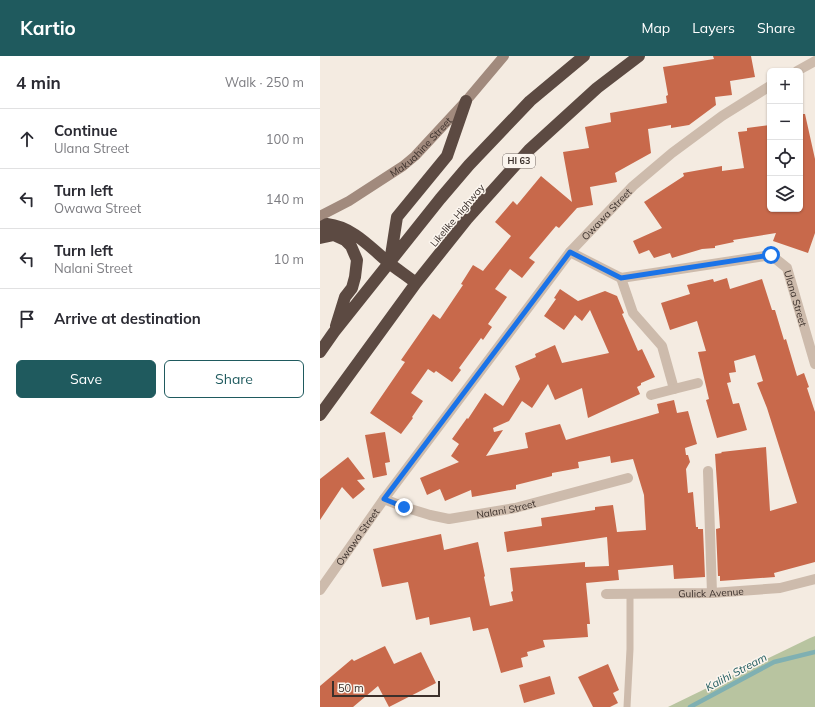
<!DOCTYPE html>
<meta charset="utf-8">
<style>
:root{--surface:#fff;--page:#f7f7f7;--text:#2b2b33;--muted:#7c7c81;--line:#e1e1e2;--accent:#1f5a5e}
body{margin:0;font-family:Mulish,sans-serif;background:var(--page);color:var(--text)}
.controls{position:absolute;right:12px;top:12px;display:grid;overflow:hidden;border-radius:6px;box-shadow:0 1px 3px #0004}
.controls button{width:36px;height:36px;display:grid;place-items:center;padding:0;border:0;border-bottom:1px solid var(--line);background:var(--surface);color:var(--text);font:20px sans-serif}
.scale{position:absolute;left:12px;bottom:10px;width:108px;box-sizing:border-box;padding-left:4px;border:2px solid #3b302b;border-top:0;font-size:11px;line-height:14px;white-space:nowrap;color:#3b302b;-webkit-text-stroke:3px #fbf5ee;paint-order:stroke}
.stop{position:absolute;width:12px;height:12px;margin:-9px;border:3px solid #1a73e8;border-radius:50%;background:#fff}
.stop.end{background:#1a73e8;border-color:#fff;box-shadow:0 1px 4px #0008}
.list{margin:0;padding:0;list-style:none}
h2{display:flex;justify-content:space-between;align-items:center;height:52px;margin:0;padding:0 16px;font-size:17px}
h2 small{font-size:13px;font-weight:400;color:var(--muted)}
.list li{display:grid;grid-template-columns:26px 1fr auto;gap:12px;align-items:center;box-sizing:border-box;height:60px;padding:0 16px;border-top:1px solid var(--line)}
.list b{display:block;font-size:15px;white-space:nowrap}
.list p{margin:0;font-size:13px;white-space:nowrap;color:var(--muted)}
.list em{font-size:13px;font-style:normal;color:var(--muted)}
.actions{display:flex;gap:8px;padding:12px 16px}
.actions a{flex:1;padding:9px 0;border:1px solid var(--accent);border-radius:6px;text-align:center;font-size:14px;color:var(--accent)}
.actions .main{background:var(--accent);color:#fff}
.icon{flex:none;width:22px;height:22px;fill:none;stroke:currentColor;stroke-width:2;stroke-linecap:round;stroke-linejoin:round}
.map{position:relative;flex:none;width:495px;height:651px;overflow:hidden}
header{display:flex;align-items:center;gap:24px;box-sizing:border-box;height:56px;padding:0 20px;background:var(--accent);color:#fff}
header strong{font-size:19px}
nav{display:flex;gap:22px;margin-inline-start:auto;font-size:14px}
main{display:flex}
aside{flex:1;background:var(--surface)}
.map>svg:first-child{display:block}
</style>
<header>
<strong>Kartio</strong>
<nav><a>Map</a><a>Layers</a><a>Share</a></nav>
</header>
<main>
<aside>
<h2>4 min<small>Walk · 250 m</small></h2>
<ul class="list">
<li><svg class="icon" aria-label="ahead" viewBox="0 0 24 24"><path d="M12 20V5M6 11l6-6 6 6"/></svg><div><b>Continue</b><p>Ulana Street</p></div><em>100 m</em></li>
<li><svg class="icon" aria-label="left" viewBox="0 0 24 24"><path d="M17 20v-9H6M10 6l-5 5 5 5"/></svg><div><b>Turn left</b><p>Owawa Street</p></div><em>140 m</em></li>
<li><svg class="icon" aria-label="left" viewBox="0 0 24 24"><path d="M17 20v-9H6M10 6l-5 5 5 5"/></svg><div><b>Turn left</b><p>Nalani Street</p></div><em>10 m</em></li>
<li><svg class="icon" aria-label="arrive" viewBox="0 0 24 24"><path d="M6 21V4h12l-3 4 3 4H6"/></svg><div><b>Arrive at destination</b></div></li>
</ul>
<div class="actions"><a class="main">Save</a><a>Share</a></div>
</aside>
<div class="map">
<svg width="495" height="651" viewBox="0 0 495 651">
<rect width="100%" height="100%" fill="#f4ebe1"/>
<path fill="#b8c4a0" d="M 495,580 L 495,651 L 348,651 L 490,582 Z"/>
<g fill="none" stroke-linecap="round" stroke-linejoin="round">
<path stroke="#7fb0b2" stroke-width="4.5" d="M 370,651 L 454,606 L 495,596"/>
</g>
<path fill="#c8694b" d="M 393,0 L 431,0 L 435,21 L 410,25 L 412,39 L 395,41 L 396,49 L 369,69 L 351,72 L 351,69 L 328,73 L 331,97 L 295,117 L 297,126 L 270,131 L 273,149 L 257,152 L 239,172 L 236,170 L 209,202 L 215,206 L 202,222 L 190,213 L 175,233 L 187,241 L 168,268 L 172,271 L 163,284 L 161,282 L 139,312 L 141,314 L 132,326 L 116,315 L 114,317 L 108,313 L 91,337 L 103,345 L 92,361 L 93,362 L 81,378 L 50,357 L 85,306 L 81,304 L 113,258 L 120,263 L 143,229 L 141,228 L 153,209 L 163,215 L 191,180 L 175,166 L 193,145 L 197,149 L 221,120 L 252,146 L 243,96 L 269,92 L 265,71 L 291,66 L 290,57 L 347,47 L 346,40 L 348,39 L 343,11 L 394,3 Z
M 480,58 L 485,58 L 495,103 L 495,177 L 488,197 L 453,185 L 456,177 L 413,184 L 414,186 L 395,190 L 395,192 L 382,193 L 352,202 L 350,197 L 334,202 L 329,194 L 319,198 L 313,185 L 342,172 L 324,146 L 364,120 L 363,117 L 402,110 L 402,115 L 424,112 L 418,76 L 427,75 L 427,72 L 450,69 L 450,153 L 480,153 Z
M 407,222 L 410,233 L 442,223 L 452,254 L 455,254 L 464,284 L 466,283 L 477,320 L 484,317 L 489,331 L 487,332 L 495,356 L 495,506 L 454,517 L 455,521 L 400,525 L 400,520 L 398,520 L 396,473 L 400,472 L 395,398 L 402,397 L 401,396 L 446,391 L 450,455 L 477,447 L 447,352 L 437,327 L 443,325 L 435,299 L 414,305 L 416,316 L 409,317 L 411,326 L 407,327 L 413,348 L 419,347 L 427,374 L 397,382 L 386,344 L 389,343 L 378,296 L 386,295 L 377,265 L 350,274 L 341,247 L 370,238 L 367,229 L 393,223 L 394,226 Z
M 240,233 L 258,245 L 285,235 L 297,240 L 304,257 L 302,258 L 318,295 L 322,293 L 335,321 L 321,327 L 321,329 L 317,331 L 320,338 L 268,362 L 262,332 L 235,344 L 228,328 L 212,352 L 202,345 L 189,365 L 173,372 L 174,376 L 183,374 L 166,400 L 208,392 L 205,377 L 240,368 L 246,384 L 339,357 L 337,348 L 354,344 L 357,357 L 368,355 L 377,388 L 365,392 L 366,399 L 368,399 L 370,406 L 366,413 L 368,437 L 373,436 L 376,471 L 378,471 L 378,473 L 383,473 L 385,521 L 354,523 L 353,509 L 298,514 L 299,524 L 266,527 L 270,568 L 267,568 L 268,581 L 223,584 L 225,591 L 207,596 L 208,600 L 201,602 L 203,611 L 181,617 L 168,572 L 153,575 L 150,561 L 110,569 L 109,561 L 96,564 L 88,526 L 62,531 L 53,493 L 121,478 L 124,494 L 158,486 L 165,520 L 164,521 L 170,550 L 193,545 L 191,536 L 193,535 L 190,512 L 265,506 L 265,511 L 289,510 L 287,481 L 187,496 L 184,476 L 222,470 L 221,462 L 275,454 L 275,451 L 293,449 L 297,476 L 326,474 L 324,439 L 313,403 L 291,407 L 290,400 L 258,406 L 259,412 L 232,417 L 232,420 L 196,429 L 196,433 L 152,441 L 151,434 L 125,445 L 120,433 L 107,439 L 100,422 L 139,406 L 131,400 L 139,388 L 132,383 L 147,362 L 148,363 L 165,337 L 183,350 L 200,323 L 195,310 L 216,301 L 215,298 L 235,289 L 242,307 L 289,297 L 270,254 L 262,265 L 255,259 L 244,274 L 224,260 L 236,243 L 234,242 Z
M 65,376 L 70,406 L 65,407 L 67,419 L 53,422 L 45,379 Z
M 28,401 L 45,423 L 37,424 L 45,433 L 33,443 L 22,431 L 0,464 L 0,423 Z
M 65,590 L 74,608 L 101,596 L 116,627 L 69,651 L 58,630 L 33,651 L 0,651 L 0,630 L 32,603 L 34,605 Z
M 288,608 L 299,634 L 293,637 L 298,647 L 290,651 L 273,651 L 258,621 Z
M 230,620 L 235,638 L 204,647 L 199,629 Z"/>
<g fill="none" stroke-linecap="round" stroke-linejoin="round">
<path stroke="#cdbbac" stroke-width="7" d="M 307,651 L 310,593 L 310,538"/>
<g stroke="#cdbbac" stroke-width="10">
<path d="M 477,15 L 495,5"/>
<path id="s1" d="M 250,196 L 301,222 L 451,199 L 467,212 L 495,308"/>
<path d="M 301,222 L 313,257 L 342,290 L 354,333 L 378,327"/>
<path d="M 331,339 L 354,333"/>
<path d="M 388,415 L 392,537"/>
<path id="s2" d="M 64,443 L 84,451 L 110,459 L 129,463 L 195,452 L 308,422"/>
<path id="s3" d="M 0,534 L 64,443 L 250,196 L 313,130 L 352,97 L 402,60 L 450,30"/>
<path id="s4" d="M 286,538 L 392,537 L 460,532 L 495,523"/>
</g>
<path stroke="#a18a7d" stroke-width="10" id="s5" d="M 0,160 L 29,145 L 83,110 L 95,100 L 146,45 L 184,0"/>
<path stroke="#5c4a42" stroke-width="12" d="M 0,172 L 7,168 C 33,171 50,191 69,207 C 78,214 87,220 96,227
M 0,182 L 14,179 L 25,184 L 31,190 L 37,204 L 35,221 L 32,232 L 25,241 L 16,270
M 70,206 L 77,161 L 127,100 L 146,45
M 0,296 L 14,276 L 120,143 L 149,109 L 210,45 L 264,0
M 0,359 L 96,227 L 147,163 L 209,94 L 277,32 L 319,0"/>
</g>
<g fill="none" stroke-linecap="round" stroke-linejoin="round">
<path stroke="#1a73e8" stroke-width="5" d="M 84,451 L 64,443 L 250,196 L 301,222 L 451,199"/>
</g>
<g text-anchor="middle" stroke-width="3" stroke-linejoin="round" paint-order="stroke">
<rect fill="#fbf5ee" stroke="#756b66" stroke-width="1" x="183" y="98" width="32" height="14" rx="3"/>
<g font-size="9" font-weight="bold" fill="#3b302b">
<text x="199" y="108">HI 63</text>
</g>
<g font-size="10" fill="#3b302b" stroke="#fbf5ee">
<text dy="4" stroke="none"><textPath href="#s5" startOffset="123">Makuahine Street</textPath></text>
<text dy="4" stroke="none"><textPath href="#s3" startOffset="473">Owawa Street</textPath></text>
<text transform="translate(137 159) rotate(-50)" y="4">Likelike Highway</text>
<text dy="4" stroke="none"><textPath href="#s1" startOffset="261">Ulana Street</textPath></text>
<text dy="4" stroke="none"><textPath href="#s2" startOffset="126">Nalani Street</textPath></text>
<text dy="4" stroke="none"><textPath href="#s3" startOffset="65">Owawa Street</textPath></text>
<text dy="4" stroke="none"><textPath href="#s4" startOffset="105">Gulick Avenue</textPath></text>
</g>
<g font-size="11" font-style="italic" fill="#1f5a5e" stroke="#fbf5ee">
<text transform="translate(416 616) rotate(-28)" y="4">Kalihi Stream</text>
</g>
</g>
</svg>
<div class="controls">
<button>+</button>
<button>−</button>
<button><svg class="icon" aria-label="locate" viewBox="0 0 24 24"><circle cx="12" cy="12" r="6"/><path d="M12 2v4M12 18v4M2 12h4M18 12h4"/></svg></button>
<button><svg class="icon" aria-label="layers" viewBox="0 0 24 24"><path d="M12 4l9 5-9 5-9-5zM3 14l9 5 9-5"/></svg></button>
</div>
<div class="scale">50 m</div>
<div class="stop" style="left:451px;top:199px"></div>
<div class="stop end" style="left:84px;top:451px"></div>
</div>
</main>
